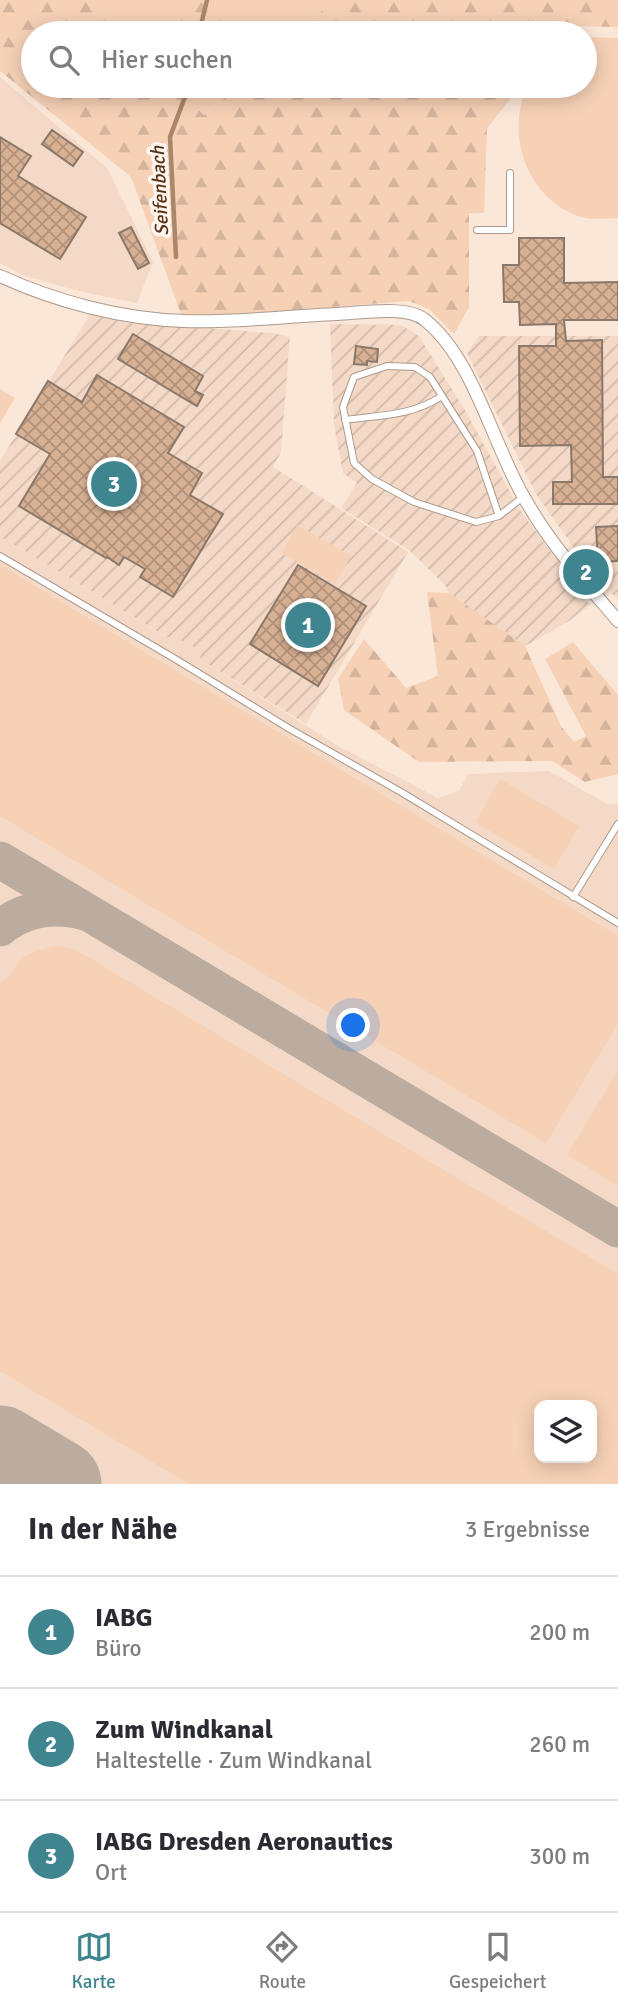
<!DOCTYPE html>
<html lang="de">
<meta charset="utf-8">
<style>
:root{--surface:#fff;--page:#f2f2f3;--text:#2b2b33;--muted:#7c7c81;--line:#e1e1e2;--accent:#3f858f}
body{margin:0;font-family:Signika,sans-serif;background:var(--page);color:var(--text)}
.controls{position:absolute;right:21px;bottom:21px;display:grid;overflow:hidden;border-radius:14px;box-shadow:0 4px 18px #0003}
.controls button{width:63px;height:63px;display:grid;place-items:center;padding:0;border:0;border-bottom:2px solid var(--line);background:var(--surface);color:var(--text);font:35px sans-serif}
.you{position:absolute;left:354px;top:1026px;width:24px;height:24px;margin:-18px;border:5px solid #fff;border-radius:50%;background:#1a73e8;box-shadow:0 0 0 10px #1a73e833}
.badge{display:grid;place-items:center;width:46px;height:46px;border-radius:50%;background:var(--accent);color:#fff;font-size:23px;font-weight:700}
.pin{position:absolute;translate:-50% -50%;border:4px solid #fff;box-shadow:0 2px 7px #0006}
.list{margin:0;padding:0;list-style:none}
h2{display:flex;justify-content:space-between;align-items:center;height:91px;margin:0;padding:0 28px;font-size:30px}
h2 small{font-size:23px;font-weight:400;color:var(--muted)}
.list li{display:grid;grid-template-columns:46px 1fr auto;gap:21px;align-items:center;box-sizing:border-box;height:112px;padding:0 28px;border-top:2px solid var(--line)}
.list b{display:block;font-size:26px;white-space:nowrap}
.list p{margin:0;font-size:23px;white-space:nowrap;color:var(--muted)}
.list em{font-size:23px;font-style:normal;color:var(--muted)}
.icon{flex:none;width:38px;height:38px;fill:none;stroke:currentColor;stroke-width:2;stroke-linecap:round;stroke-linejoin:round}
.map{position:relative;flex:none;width:618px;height:1484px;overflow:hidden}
.search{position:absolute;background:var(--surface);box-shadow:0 4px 18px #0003;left:21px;right:21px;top:21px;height:77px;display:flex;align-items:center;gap:18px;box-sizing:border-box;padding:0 24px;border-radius:38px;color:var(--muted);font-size:26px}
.sheet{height:427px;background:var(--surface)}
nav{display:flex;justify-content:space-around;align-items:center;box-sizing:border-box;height:98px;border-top:2px solid var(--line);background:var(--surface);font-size:19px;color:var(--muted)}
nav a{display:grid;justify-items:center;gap:4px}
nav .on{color:var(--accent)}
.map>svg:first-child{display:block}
</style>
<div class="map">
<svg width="618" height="1484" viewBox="0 0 618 1484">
<defs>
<pattern id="industrial-furrows" width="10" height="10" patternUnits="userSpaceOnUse" patternTransform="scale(1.75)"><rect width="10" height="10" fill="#f4d9c6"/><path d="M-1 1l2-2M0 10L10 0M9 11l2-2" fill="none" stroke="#d2bbab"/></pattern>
<pattern id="forest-firs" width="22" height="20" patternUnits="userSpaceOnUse" patternTransform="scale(1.75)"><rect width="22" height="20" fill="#f6d1b6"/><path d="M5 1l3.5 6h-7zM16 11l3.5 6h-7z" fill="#d4b49d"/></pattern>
<pattern id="building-cross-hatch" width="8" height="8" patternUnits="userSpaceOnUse" patternTransform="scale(1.75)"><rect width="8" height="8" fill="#d8b194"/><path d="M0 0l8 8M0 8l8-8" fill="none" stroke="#b19179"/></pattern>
</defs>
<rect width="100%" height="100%" fill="#fbe7d8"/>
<path fill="#f4d9c6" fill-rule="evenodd" d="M 0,77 L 107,168 L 153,262 L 137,303 L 78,291 L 22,275 L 0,263 Z
M 0,536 L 166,637 L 170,638 L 172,635 L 201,651 L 200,659 L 340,747 L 438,798 L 459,791 L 468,774 L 549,771 L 609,805 L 618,804 L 618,1484 L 0,1484 ZM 539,1405 L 592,1405 L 592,1458 L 539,1458 Z"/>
<path fill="url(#industrial-furrows)" d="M 90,314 L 130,323 L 272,333 L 290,337 L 281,452 L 273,467 L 408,552 L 306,724 L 200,659 L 201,651 L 172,635 L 170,638 L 167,637 L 0,536 L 0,461 Z
M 330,324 L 401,325 L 419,336 L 466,412 L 520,510 L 590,605 L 569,621 L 525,646 L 449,593 L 445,585 L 409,550 L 341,508 L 357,483 L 343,473 L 334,425 Z
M 479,336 L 618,336 L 618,600 L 581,558 L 536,494 L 467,353 Z"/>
<path fill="#f6d1b6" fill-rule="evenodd" d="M 85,0 L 332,0 L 301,33 L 120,33 Z
M 585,37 L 618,38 L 618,218 C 608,218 595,220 585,218 C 529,204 503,135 528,86 L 585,86 Z
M 174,86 L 239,86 L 204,115 Z
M 0,389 L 15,398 L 0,423 Z
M 297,525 L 351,556 L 335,584 L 282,553 Z
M 0,565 L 618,936 L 618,1024 L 546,1143 L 0,816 Z
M 500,779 L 579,826 L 554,869 L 475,822 Z
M 57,946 L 76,950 L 618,1274 L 618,1484 L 189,1484 L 0,1371 L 0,983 C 11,978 12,969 20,961 C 30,951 43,949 57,946 ZM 539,1405 L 592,1405 L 592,1458 L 539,1458 Z
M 618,1070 L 618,1186 L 567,1155 Z"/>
<path fill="url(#forest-firs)" d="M 0,0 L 85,0 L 120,33 L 33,33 L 33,86 L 174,86 L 204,115 L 239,86 L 521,86 L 487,128 L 484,213 L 469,213 L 469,307 L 454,334 L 429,309 L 409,301 L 214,316 L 181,314 L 131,177 L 0,71 Z
M 183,0 L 228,0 L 231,7 L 214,33 L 180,33 L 179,9 Z
M 332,0 L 618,0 L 618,27 L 571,26 L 565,33 L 301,33 Z
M 427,592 L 449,593 L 525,646 L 561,726 L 574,742 L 586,736 L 545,659 L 573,642 L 618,695 L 618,774 L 585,782 L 552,761 L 419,762 L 344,710 L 338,679 L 364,639 L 406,688 L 438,676 Z"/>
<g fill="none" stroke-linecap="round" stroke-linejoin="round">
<path stroke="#ab866b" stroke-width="4.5" d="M 199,33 L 207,0
M 176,257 L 170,137 L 189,86"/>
<path stroke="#bcaca0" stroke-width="37" d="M 0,860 L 618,1229
M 0,928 C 25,908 55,904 85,912"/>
<path stroke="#bcaca0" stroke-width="89" d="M 0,1450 L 57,1484"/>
</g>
<path fill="url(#building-cross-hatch)" stroke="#8a786b" stroke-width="2" d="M 52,130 L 83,152 L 73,166 L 42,144 Z
M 0,137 L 31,156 L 18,176 L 86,217 L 60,259 L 0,223 Z
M 131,227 L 149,263 L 138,269 L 119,233 Z
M 519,238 L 564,238 L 564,283 L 618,282 L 618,320 L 564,320 L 566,341 L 602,340 L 603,477 L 618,477 L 618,504 L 553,504 L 553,482 L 572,482 L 571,445 L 520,446 L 519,346 L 556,346 L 556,324 L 520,325 L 519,302 L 504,302 L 503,265 L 519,265 Z
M 133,334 L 203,376 L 195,391 L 203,395 L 197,406 L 118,359 Z
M 356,346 L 378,349 L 377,362 L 367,361 L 367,365 L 354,364 Z
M 97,375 L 184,427 L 168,453 L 202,473 L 190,495 L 223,514 L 173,597 L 140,577 L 145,569 L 124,557 L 119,565 L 107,557 L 106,558 L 19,506 L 50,454 L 16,434 L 48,381 L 82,402 Z
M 618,526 L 618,561 L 598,562 L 596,527 Z
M 298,565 L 366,606 L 318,686 L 250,644 Z"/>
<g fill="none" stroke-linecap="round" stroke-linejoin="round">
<defs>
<path id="service" d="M 477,230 L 510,230 L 510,173
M 345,420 C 380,415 412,416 442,396
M 499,516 L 477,451 L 430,377 L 415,367 L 387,366 L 354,377 L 343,407 L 354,463 L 372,479 L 414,502 L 476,522 L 499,516 L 523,497
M 0,556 L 177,660 L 290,729 L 401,792 L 618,923
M 573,897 L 618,824"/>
<path id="minor" d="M 0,276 C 57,302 122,319 184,321 C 235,323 286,316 337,314 C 361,313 407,305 425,320 C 474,359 493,446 525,499 C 550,544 585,582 618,621"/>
</defs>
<use href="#service" stroke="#ad9a8d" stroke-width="8"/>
<use href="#minor" stroke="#ad9a8d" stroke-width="14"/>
<use href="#service" stroke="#fff" stroke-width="6"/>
<use href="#minor" stroke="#fff" stroke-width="12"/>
</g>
<g text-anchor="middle" stroke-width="7" stroke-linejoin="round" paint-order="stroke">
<g font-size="19" font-style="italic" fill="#583110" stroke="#fff6f1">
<text transform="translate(159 191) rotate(-93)" y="7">Seifenbach</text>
</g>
</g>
</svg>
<div class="controls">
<button><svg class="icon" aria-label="layers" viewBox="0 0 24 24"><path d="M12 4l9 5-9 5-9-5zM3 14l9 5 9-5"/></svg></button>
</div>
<div class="you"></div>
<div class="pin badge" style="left:308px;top:625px">1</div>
<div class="pin badge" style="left:586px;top:572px">2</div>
<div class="pin badge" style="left:114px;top:484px">3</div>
<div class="search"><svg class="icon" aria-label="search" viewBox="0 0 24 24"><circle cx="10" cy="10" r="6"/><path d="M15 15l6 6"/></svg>Hier suchen</div>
</div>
<section class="sheet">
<h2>In der Nähe<small>3 Ergebnisse</small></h2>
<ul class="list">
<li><span class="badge">1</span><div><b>IABG</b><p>Büro</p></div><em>200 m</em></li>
<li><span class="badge">2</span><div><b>Zum Windkanal</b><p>Haltestelle · Zum Windkanal</p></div><em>260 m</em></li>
<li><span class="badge">3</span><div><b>IABG Dresden Aeronautics</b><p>Ort</p></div><em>300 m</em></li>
</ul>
</section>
<nav>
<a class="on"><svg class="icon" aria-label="map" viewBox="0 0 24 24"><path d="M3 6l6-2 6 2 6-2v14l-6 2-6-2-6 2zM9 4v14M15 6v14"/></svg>Karte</a>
<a><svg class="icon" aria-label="directions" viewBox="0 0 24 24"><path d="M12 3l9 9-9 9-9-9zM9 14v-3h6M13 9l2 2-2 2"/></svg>Route</a>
<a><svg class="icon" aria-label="saved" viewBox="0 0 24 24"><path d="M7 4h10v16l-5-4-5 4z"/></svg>Gespeichert</a>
</nav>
